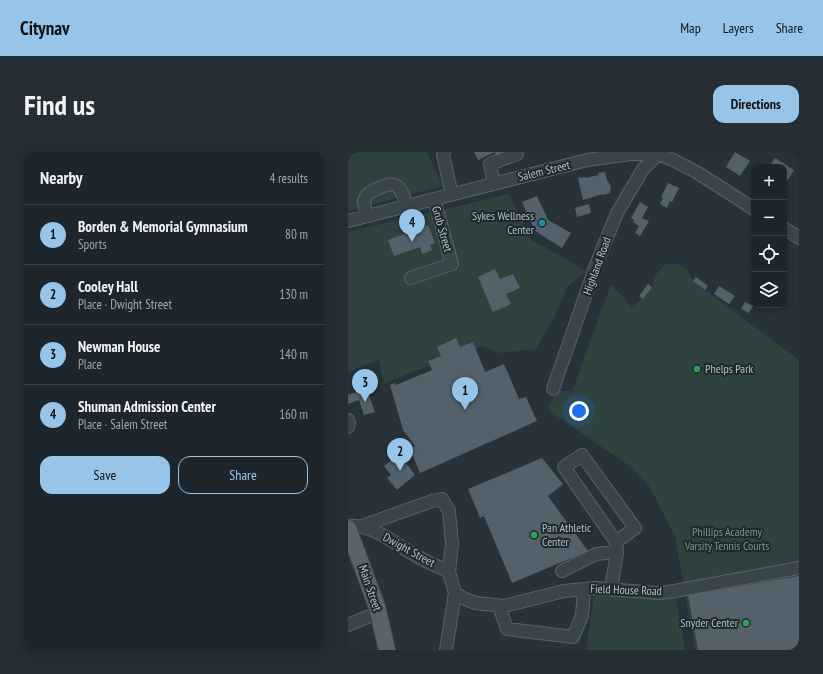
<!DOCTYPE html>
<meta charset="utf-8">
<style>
:root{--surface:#1d262c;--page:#252e34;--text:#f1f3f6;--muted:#a0a5a9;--line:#3b4348;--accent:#97c5ea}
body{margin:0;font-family:"PT Sans Narrow",sans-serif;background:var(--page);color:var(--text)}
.controls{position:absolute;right:12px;top:12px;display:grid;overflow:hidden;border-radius:8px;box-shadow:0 2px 6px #0003}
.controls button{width:36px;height:36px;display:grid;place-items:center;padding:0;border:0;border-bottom:1px solid var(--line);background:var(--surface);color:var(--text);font:20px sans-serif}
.you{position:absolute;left:231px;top:259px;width:14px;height:14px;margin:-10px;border:3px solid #fff;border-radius:50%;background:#1a73e8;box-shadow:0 0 0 6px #1a73e833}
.badge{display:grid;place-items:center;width:26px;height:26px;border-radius:50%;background:var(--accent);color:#111;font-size:13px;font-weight:700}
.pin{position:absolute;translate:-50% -33px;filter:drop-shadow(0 1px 2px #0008)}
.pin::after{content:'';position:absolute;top:21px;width:14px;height:12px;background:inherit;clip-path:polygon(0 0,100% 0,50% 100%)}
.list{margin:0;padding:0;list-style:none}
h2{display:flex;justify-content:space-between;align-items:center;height:52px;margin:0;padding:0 16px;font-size:17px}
h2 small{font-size:13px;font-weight:400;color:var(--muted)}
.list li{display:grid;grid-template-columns:26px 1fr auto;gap:12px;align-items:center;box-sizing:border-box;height:60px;padding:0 16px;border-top:1px solid var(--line)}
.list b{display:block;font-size:15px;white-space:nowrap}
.list p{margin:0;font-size:13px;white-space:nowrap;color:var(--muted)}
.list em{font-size:13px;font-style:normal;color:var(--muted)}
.actions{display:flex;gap:8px;padding:12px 16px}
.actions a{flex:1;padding:9px 0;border:1px solid var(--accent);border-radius:12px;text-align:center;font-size:14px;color:var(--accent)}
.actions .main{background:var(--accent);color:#111}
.icon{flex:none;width:22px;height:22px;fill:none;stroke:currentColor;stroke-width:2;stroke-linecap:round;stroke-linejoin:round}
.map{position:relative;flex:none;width:451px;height:498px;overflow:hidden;border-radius:12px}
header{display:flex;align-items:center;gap:24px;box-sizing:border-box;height:56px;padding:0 20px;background:var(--accent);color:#111}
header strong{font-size:19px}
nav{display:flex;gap:22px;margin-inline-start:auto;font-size:14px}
.intro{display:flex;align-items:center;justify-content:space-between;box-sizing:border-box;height:96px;padding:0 24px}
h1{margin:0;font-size:28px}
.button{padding:10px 18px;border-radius:12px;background:var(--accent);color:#111;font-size:14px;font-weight:700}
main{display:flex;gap:24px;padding:0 24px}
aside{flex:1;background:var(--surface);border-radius:12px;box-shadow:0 2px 6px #0003}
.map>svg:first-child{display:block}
</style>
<header>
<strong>Citynav</strong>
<nav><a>Map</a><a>Layers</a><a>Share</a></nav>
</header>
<div class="intro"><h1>Find us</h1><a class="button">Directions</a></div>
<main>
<aside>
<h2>Nearby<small>4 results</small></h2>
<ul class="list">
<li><span class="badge">1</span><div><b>Borden &amp; Memorial Gymnasium</b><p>Sports</p></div><em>80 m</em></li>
<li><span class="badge">2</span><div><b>Cooley Hall</b><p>Place · Dwight Street</p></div><em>130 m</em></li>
<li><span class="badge">3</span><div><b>Newman House</b><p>Place</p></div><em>140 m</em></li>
<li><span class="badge">4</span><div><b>Shuman Admission Center</b><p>Place · Salem Street</p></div><em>160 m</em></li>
</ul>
<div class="actions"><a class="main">Save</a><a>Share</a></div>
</aside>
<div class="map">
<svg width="451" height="498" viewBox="0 0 451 498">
<rect width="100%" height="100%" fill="#27323a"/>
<path fill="#2f423f" d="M 0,0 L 79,0 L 95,34 L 0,59 Z
M 161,42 L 183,88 L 239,119 L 220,134 L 204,170 L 188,197 L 152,201 L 134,194 L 36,231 L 31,208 L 0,220 L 0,80 Z
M 328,111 L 339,118 L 345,129 L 451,208 L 451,498 L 347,498 L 327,384 L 301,334 L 282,314 L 205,262 L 200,254 L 209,239 L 224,239 L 263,132 L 284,155 L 305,135 L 307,124 L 316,113 Z
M 247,436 L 327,439 L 337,498 L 238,498 Z"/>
<path fill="#54616a" d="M 126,0 L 156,0 L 148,4 L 147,0 L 130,8 Z
M 387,0 L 402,9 L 392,24 L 378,15 Z
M 427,6 L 446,18 L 436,34 L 436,15 L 421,15 Z
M 257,20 L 259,28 L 263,34 L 262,41 L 255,43 L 255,42 L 235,48 L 230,26 L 237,25 L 237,26 L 251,23 L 250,21 Z
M 320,31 L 331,36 L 324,50 L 322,49 L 319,56 L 312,52 L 315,46 L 313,45 Z
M 189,44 L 200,68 L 223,81 L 214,96 L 187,79 L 174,50 Z
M 292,50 L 300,55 L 294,66 L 301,69 L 292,84 L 287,81 L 291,74 L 285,70 L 286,68 L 283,66 Z
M 241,52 L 243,61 L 229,65 L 227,56 Z
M 80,73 L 87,91 L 82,93 L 84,98 L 74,102 L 72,95 L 46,104 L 40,88 Z
M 147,117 L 152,127 L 165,122 L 172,136 L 158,142 L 163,152 L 145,160 L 130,125 Z
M 348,125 L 360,134 L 357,138 L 345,129 Z
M 300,132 L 304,135 L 295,147 L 291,144 Z
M 371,134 L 387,144 L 381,152 L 366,142 Z
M 397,150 L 405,154 L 401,161 L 393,157 Z
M 108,186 L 112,195 L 125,190 L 137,220 L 156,212 L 171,247 L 178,245 L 189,269 L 72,321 L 62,297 L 67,294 L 55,278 L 42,233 L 47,231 L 48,233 L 84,218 L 80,209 L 93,204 L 89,195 Z
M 17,237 L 20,244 L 21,243 L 27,260 L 16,263 L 11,248 L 0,252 L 0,243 Z
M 49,304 L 56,313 L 58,311 L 67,323 L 49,338 L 39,326 L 43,323 L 36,314 Z
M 194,306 L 215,332 L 200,344 L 240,399 L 164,431 L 136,364 L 132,366 L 120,337 Z
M 451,424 L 451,498 L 350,498 L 340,443 Z"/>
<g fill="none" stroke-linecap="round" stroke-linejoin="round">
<defs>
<path id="minor" d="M 96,0 L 95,3 L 102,34
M 146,32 L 142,12 L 169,2
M 18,64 L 16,49 L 19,43 C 23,39 28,37 33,35 C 51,27 54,39 59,54
M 0,69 L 239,8 L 283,2 L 310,2 L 325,8 L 350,21 L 406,57
M 436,76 L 451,86
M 63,126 L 104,112 L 86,47
M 205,237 L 248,113 L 269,61 L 295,17 L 312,0
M 0,268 L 1,271 L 0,275
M 0,374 C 22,371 47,391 65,402 C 76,409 89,414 101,420 L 107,441 L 98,498
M 14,374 L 84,349 L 94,347 L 101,359 L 104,392 L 101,420
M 268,390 L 287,376 L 234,303 L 216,315 L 268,390 L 269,400
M 214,419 L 248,402 L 269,400 L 263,437
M 107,441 L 115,446 L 127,451 L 156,454 L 216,439 L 247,436 L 309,441 L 327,439 L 451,416
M 151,454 L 159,477 L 225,485 L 234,464 L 236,437
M 0,473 L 24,463"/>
<path id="major" d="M 0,376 L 29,455 L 39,498"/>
</defs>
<use href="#minor" stroke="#586269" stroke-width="14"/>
<use href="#major" stroke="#434d54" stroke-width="18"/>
<use href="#minor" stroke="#3a444b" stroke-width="12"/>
<use href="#major" stroke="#59636a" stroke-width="16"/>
</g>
<circle fill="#0f9aa8" stroke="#1f2930" stroke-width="1.5" cx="194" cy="71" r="4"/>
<g fill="#2e9e5b" stroke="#1f2930" stroke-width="1.5">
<circle cx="349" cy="217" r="4"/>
<circle cx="186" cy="383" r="4"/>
<circle cx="398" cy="471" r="4"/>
</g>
<g text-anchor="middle" stroke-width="4" stroke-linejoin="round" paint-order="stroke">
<g font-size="12" fill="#b6bfc6" stroke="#1f2930">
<text transform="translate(196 19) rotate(-14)" y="4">Salem Street</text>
<text transform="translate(94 77) rotate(74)" y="4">Grub Street</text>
<text transform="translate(249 114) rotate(-70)" y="4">Highland Road</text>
<text transform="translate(61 398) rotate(29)" y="4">Dwight Street</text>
<text transform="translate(22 436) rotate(71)" y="4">Main Street</text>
<text transform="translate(278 438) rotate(2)" y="4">Field House Road</text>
</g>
<g font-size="12" fill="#b6bfc6" stroke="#1f2930" text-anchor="end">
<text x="186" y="68">Sykes Wellness<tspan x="186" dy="14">Center</tspan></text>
<text x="357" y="221" text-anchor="start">Phelps Park</text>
<text x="194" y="380" text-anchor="start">Pan Athletic<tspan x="194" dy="14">Center</tspan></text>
<text x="390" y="475">Snyder Center</text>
</g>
<g font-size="12" fill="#77997a" stroke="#1f2930">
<text x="379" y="384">Phillips Academy<tspan x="379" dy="14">Varsity Tennis Courts</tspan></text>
</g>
</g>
</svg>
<div class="controls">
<button>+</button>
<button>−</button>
<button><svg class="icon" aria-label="locate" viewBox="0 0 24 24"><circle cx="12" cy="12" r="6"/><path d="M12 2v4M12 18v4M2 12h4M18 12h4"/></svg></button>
<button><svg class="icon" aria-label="layers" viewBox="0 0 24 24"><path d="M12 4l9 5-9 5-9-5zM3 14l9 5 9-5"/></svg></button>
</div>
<div class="you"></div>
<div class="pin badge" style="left:117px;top:258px">1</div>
<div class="pin badge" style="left:52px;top:319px">2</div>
<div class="pin badge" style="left:17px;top:250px">3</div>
<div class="pin badge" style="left:64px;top:90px">4</div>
</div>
</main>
